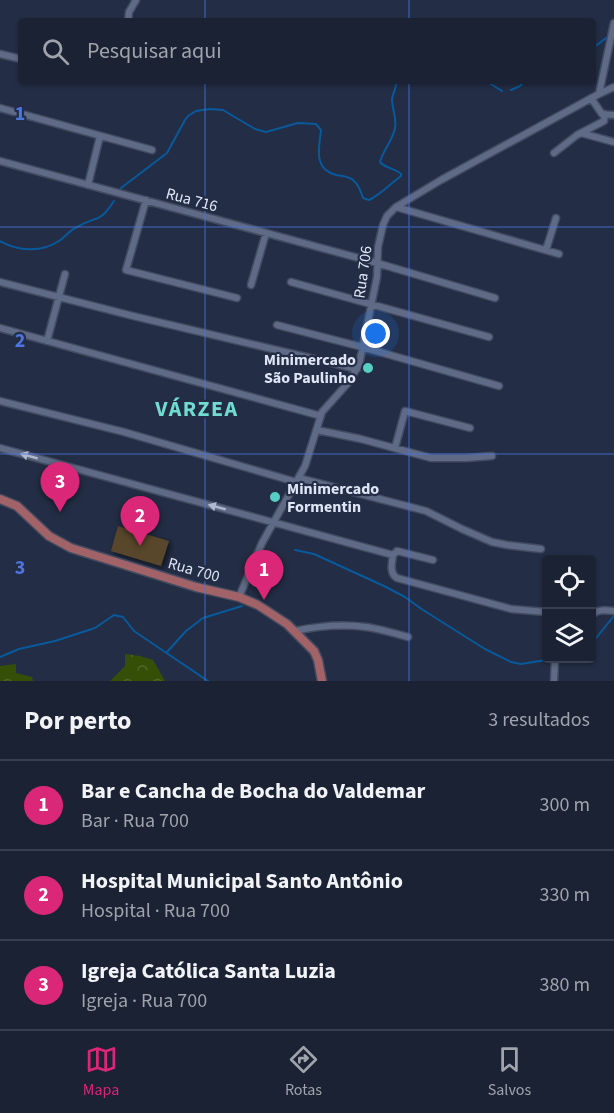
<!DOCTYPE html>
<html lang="pt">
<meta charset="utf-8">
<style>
:root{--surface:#1a2234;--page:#232a3c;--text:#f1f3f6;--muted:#9fa4ac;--line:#383f4f;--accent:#db2777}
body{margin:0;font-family:"Source Sans 3",sans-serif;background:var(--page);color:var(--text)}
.controls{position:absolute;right:18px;bottom:18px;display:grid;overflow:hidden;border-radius:6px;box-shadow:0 2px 4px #0004}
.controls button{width:54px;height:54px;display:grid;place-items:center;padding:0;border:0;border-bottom:2px solid var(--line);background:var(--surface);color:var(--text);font:30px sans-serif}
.you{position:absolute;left:376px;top:334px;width:21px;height:21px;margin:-15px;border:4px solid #fff;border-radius:50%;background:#1a73e8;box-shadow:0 0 0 9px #1a73e833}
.badge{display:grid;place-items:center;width:39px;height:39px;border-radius:50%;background:var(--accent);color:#fff;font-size:20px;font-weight:700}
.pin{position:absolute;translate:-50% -50px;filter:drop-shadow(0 2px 3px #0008)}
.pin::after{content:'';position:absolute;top:32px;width:21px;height:18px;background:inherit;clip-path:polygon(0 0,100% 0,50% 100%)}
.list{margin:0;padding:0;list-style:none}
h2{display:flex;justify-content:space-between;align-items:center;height:78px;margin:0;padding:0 24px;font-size:26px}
h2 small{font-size:20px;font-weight:400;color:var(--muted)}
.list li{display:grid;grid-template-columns:39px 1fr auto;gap:18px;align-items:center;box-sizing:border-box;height:90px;padding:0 24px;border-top:2px solid var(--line)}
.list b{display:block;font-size:22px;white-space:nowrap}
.list p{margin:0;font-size:20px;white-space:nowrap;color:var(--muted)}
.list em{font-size:20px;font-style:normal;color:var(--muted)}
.icon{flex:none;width:33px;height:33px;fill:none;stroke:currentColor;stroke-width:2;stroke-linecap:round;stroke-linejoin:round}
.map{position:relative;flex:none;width:614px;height:681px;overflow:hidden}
.search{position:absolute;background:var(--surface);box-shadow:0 2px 4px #0004;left:18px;right:18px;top:18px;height:66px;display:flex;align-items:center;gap:15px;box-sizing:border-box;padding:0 21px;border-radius:6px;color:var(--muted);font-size:22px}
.sheet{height:348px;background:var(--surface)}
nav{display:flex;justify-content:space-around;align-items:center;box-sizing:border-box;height:84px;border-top:2px solid var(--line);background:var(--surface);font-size:16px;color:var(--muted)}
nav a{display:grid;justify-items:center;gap:3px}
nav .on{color:var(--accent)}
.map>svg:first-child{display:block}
</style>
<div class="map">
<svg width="614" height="681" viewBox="0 0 614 681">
<defs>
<pattern id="forest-crowns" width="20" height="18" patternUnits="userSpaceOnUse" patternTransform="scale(1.5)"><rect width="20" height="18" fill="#354f06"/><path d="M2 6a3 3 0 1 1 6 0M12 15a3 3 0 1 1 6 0" fill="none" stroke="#52682b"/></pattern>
<filter id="shadow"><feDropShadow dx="2.5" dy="2.5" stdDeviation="3" flood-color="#0009"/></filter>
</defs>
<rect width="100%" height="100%" fill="#232d45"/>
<path fill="url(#forest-crowns)" d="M 125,654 L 140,656 L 153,660 L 165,681 L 110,681 L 125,666 Z
M 16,664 L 16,673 L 32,677 L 33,681 L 0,681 L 0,666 Z"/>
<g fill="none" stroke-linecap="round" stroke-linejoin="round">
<path stroke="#085a9c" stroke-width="2" d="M 593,48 L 606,38
M 486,81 L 502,91
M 511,90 L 520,86 L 525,81
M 121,188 L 167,153 L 185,120 L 188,116 L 196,111 L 210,109 L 223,110 L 255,129 L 266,132 L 298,123 L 316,124 L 321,130 C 319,148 313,169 336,175 C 342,176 350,176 354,181 C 359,185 361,192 363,198 L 369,200 C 381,194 390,184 401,176 L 401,174 C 395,168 386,169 380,162 C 383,150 393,140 395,128 C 397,118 392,109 392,99 C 393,94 396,87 397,81
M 0,241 C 18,251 41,253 59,241 C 65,237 70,230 77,227 C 98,215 99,224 114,201
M 295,550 L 314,554 L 384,586 L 405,597 L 423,610 L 485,649 L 511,662 L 521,664 L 546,660
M 592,640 L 597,637 L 613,617
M 167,652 L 186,631 L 203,618 L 242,606
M 0,657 L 19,649 L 55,641 L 95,628 L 114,615 L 123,617 L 134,631 L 208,681"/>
</g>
<path fill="#58472c" filter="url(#shadow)" d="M 118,526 L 169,541 L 161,566 L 111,551 Z"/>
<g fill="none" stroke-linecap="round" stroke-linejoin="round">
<defs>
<path id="minor" d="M 128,21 L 129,12 L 136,0
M 0,54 L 21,59
M 599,94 L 614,23
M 591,98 L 602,114 L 614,115
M 0,108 L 152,150
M 581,133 L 614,142
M 554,153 L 577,135 L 604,121 L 605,114
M 0,161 L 377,263 L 495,298
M 88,185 L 100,136
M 146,200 L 126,270 L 237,298
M 396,207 L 559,254
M 546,250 L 556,218
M 0,282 L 133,316 L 357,369
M 291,282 L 489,337
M 251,285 L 266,233
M 277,325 L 362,347 L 499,386
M 0,328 L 321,416
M 47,341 L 65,274
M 0,401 L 124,432 L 296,482
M 317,430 L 361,439 L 431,458 L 466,458 L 492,456
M 0,448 L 393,555 C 392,563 389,573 397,578 L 511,609 L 546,612
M 395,448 L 405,411 L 470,428
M 299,478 L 426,511 L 462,529 L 492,542 L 507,545 L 541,549
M 393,555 L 397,551 L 433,560
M 239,597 L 262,543 L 305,466 L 322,412 L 348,383 L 359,365 L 377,277 L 378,247 L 383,225 L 387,216 L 396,207 L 441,180 L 599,94 L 614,87
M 592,615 C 597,609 606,610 614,611
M 295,631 C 318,626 343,624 366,627 C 380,629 394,633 408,637
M 554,681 L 555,658"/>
<path id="major" d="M 0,499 L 17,506 L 49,536 L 71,548 L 196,587 L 239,597 L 258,605 L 287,624 L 314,651 L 318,660 L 322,681"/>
</defs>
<use href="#minor" stroke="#434b60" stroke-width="9"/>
<use href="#major" stroke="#434b60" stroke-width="11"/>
<use href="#minor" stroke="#5f6a86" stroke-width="6"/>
<use href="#major" stroke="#a26368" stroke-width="8"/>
</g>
<defs><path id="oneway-solid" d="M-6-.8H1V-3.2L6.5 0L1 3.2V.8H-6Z" transform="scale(1.5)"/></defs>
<g fill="#b2bacf">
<use href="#oneway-solid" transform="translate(29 456) rotate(-165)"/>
<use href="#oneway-solid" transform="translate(217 507) rotate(-165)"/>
</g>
<path fill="none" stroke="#4d74e0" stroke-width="1.5" stroke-opacity="0.55" d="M 205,0 L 205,21M 409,0 L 409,21M 205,81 L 205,681M 409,81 L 409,681M 0,227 L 614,227M 0,454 L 614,454"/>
<g fill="#56cec3" stroke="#232d45" stroke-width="2">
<circle cx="368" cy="368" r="6"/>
<circle cx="275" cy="497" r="6"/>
</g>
<g text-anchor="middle" stroke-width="4.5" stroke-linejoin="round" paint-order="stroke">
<g font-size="16" fill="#dee5f6" stroke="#232d45">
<text transform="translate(192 199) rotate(15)" y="6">Rua 716</text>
<text transform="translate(362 272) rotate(-82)" y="6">Rua 706</text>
<text transform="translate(194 569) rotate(16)" y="6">Rua 700</text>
</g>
<g font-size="16" font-weight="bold" fill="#dee5f6" stroke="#232d45" text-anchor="end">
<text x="356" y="365">Minimercado<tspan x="356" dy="18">São Paulinho</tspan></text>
<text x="287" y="494" text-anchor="start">Minimercado<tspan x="287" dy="18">Formentin</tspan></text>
</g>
<g font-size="22" font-weight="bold" letter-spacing="1.5" fill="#71dbd1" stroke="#232d45">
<text x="197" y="416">VÁRZEA</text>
</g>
</g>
<g font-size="20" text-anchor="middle" font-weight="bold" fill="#4d74e0" stroke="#232d45" stroke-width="4.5" stroke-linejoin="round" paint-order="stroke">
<text x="20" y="120">1</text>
<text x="20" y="347">2</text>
<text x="20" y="574">3</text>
</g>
</svg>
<div class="controls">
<button><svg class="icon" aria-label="locate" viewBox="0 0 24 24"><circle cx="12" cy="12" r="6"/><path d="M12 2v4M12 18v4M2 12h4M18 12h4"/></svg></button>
<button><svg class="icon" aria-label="layers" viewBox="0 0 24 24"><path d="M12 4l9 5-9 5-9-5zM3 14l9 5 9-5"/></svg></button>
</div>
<div class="you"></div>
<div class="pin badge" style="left:264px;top:600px">1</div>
<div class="pin badge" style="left:140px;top:546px">2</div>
<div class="pin badge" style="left:60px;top:512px">3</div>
<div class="search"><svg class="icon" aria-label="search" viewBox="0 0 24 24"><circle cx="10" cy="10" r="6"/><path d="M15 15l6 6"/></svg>Pesquisar aqui</div>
</div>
<section class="sheet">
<h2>Por perto<small>3 resultados</small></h2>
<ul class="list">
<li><span class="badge">1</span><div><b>Bar e Cancha de Bocha do Valdemar</b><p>Bar · Rua 700</p></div><em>300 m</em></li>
<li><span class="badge">2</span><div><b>Hospital Municipal Santo Antônio</b><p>Hospital · Rua 700</p></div><em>330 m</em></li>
<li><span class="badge">3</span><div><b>Igreja Católica Santa Luzia</b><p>Igreja · Rua 700</p></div><em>380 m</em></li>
</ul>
</section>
<nav>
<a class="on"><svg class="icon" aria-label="map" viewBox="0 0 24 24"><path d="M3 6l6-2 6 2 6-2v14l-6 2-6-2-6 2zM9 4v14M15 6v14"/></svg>Mapa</a>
<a><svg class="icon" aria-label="directions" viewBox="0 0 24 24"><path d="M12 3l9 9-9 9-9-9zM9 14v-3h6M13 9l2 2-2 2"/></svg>Rotas</a>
<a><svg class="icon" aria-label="saved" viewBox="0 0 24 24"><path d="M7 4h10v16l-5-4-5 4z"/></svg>Salvos</a>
</nav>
